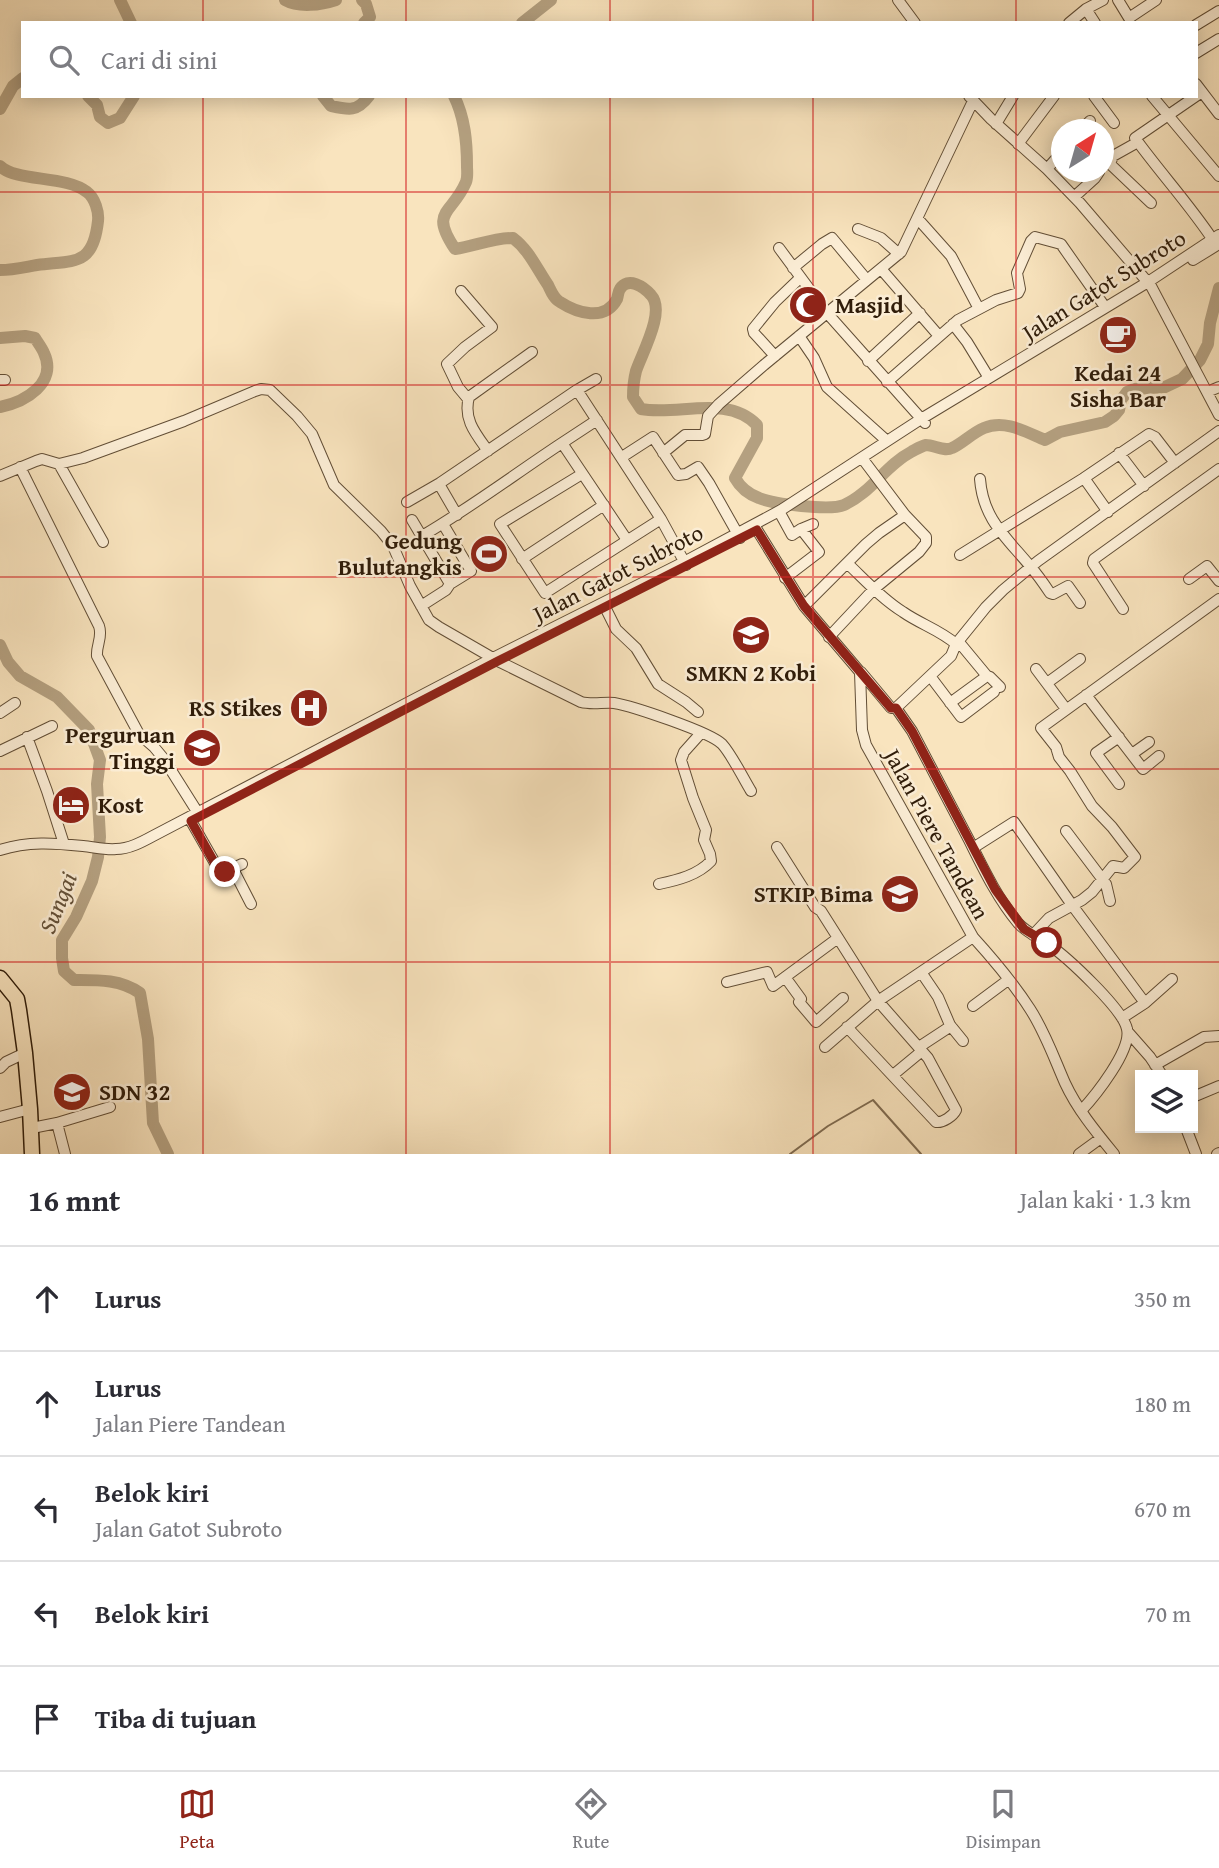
<!DOCTYPE html>
<html lang="id">
<meta charset="utf-8">
<style>
:root{--surface:#fff;--page:#f7f7f7;--text:#2b2b33;--muted:#7c7c81;--line:#e1e1e2;--accent:#8f2418}
body{margin:0;font-family:"Gentium Book Plus",serif;background:var(--page);color:var(--text)}
.controls{position:absolute;right:21px;bottom:21px;display:grid;overflow:hidden;border-radius:0px;box-shadow:0 4px 18px #0003}
.controls button{width:63px;height:63px;display:grid;place-items:center;padding:0;border:0;border-bottom:2px solid var(--line);background:var(--surface);color:var(--text);font:35px sans-serif}
.compass{position:absolute;left:1051px;top:119px;width:63px;height:63px;border-radius:50%;background:var(--surface);box-shadow:0 4px 18px #0003;rotate:37deg}
.stop{position:absolute;width:21px;height:21px;margin:-16px;border:5px solid #8f2418;border-radius:50%;background:#fff}
.stop.end{background:#8f2418;border-color:#fff;box-shadow:0 2px 7px #0008}
.list{margin:0;padding:0;list-style:none}
h2{display:flex;justify-content:space-between;align-items:center;height:91px;margin:0;padding:0 28px;font-size:30px}
h2 small{font-size:23px;font-weight:400;color:var(--muted)}
.list li{display:grid;grid-template-columns:46px 1fr auto;gap:21px;align-items:center;box-sizing:border-box;height:105px;padding:0 28px;border-top:2px solid var(--line)}
.list b{display:block;font-size:26px;white-space:nowrap}
.list p{margin:0;font-size:23px;white-space:nowrap;color:var(--muted)}
.list em{font-size:23px;font-style:normal;color:var(--muted)}
.icon{flex:none;width:38px;height:38px;fill:none;stroke:currentColor;stroke-width:2;stroke-linecap:round;stroke-linejoin:round}
.map{position:relative;flex:none;width:1219px;height:1154px;overflow:hidden}
.search{position:absolute;background:var(--surface);box-shadow:0 4px 18px #0003;left:21px;right:21px;top:21px;height:77px;display:flex;align-items:center;gap:18px;box-sizing:border-box;padding:0 24px;border-radius:0px;color:var(--muted);font-size:26px}
.sheet{height:616px;background:var(--surface)}
nav{display:flex;justify-content:space-around;align-items:center;box-sizing:border-box;height:98px;border-top:2px solid var(--line);background:var(--surface);font-size:19px;color:var(--muted)}
nav a{display:grid;justify-items:center;gap:4px}
nav .on{color:var(--accent)}
.map>svg:first-child{display:block}
</style>
<div class="map">
<svg width="1219" height="1154" viewBox="0 0 1219 1154">
<rect width="100%" height="100%" fill="#f9e4be"/>
<filter id="stains"><feTurbulence type="fractalNoise" baseFrequency=".00286" numOctaves="4"/><feColorMatrix values="0 0 0 0 .2 0 0 0 0 .09 0 0 0 0 .02 0 0 0 .5 -.17"/></filter>
<radialGradient id="worn" r=".72"><stop offset=".6" stop-color="#630" stop-opacity="0"/><stop offset="1" stop-color="#630" stop-opacity=".3"/></radialGradient>
<g fill="none" stroke-linecap="round" stroke-linejoin="round">
<path stroke="#7f6b50" stroke-width="2" d="M 790,1154 L 828,1126 L 873,1100 L 921,1154"/>
<path stroke="#b4a080" stroke-width="12" d="M 120,0 L 131,23
M 285,0 C 299,8 321,5 336,0
M 362,0 L 366,4 L 370,17 L 364,23
M 522,23 L 551,0
M 88,96 L 97,105 L 100,117 L 108,123 L 120,118 L 134,96
M 323,96 L 331,106 C 349,110 357,112 369,96
M 454,96 C 465,118 467,142 467,166 C 467,171 468,177 466,182 C 452,215 429,210 455,249 C 475,246 493,238 513,238 C 529,250 537,269 548,285 C 551,291 554,299 560,302 C 577,313 605,322 617,299 C 618,296 618,292 620,289 C 628,276 644,287 651,295 C 666,311 642,353 636,371 C 634,379 633,389 633,397 L 641,409 C 678,416 727,394 757,425 L 757,438 L 735,478 C 740,487 748,494 759,498 C 773,504 830,511 844,505 C 871,493 886,465 911,452 C 915,450 921,446 926,445 C 934,445 944,452 952,448 C 963,443 972,433 984,428 C 1005,419 1026,432 1045,440 L 1060,432 L 1105,422 L 1114,416 L 1119,410 L 1121,400 L 1127,392 L 1134,389 L 1165,387 L 1182,379 L 1200,360 L 1208,344 L 1210,323 L 1219,288
M 0,109 L 13,86 L 23,78
M 0,166 C 16,182 66,175 87,192 C 95,198 99,212 98,221 C 93,267 74,260 37,265 C 25,267 13,270 0,270
M 0,338 L 25,336 L 35,338 C 38,343 42,348 44,353 C 58,383 25,402 0,407
M 0,645 L 8,662 L 20,676 L 57,697 L 89,730 L 100,760 L 97,784 L 100,837 L 98,857 L 92,881 L 76,917 L 62,940 L 62,958 L 64,971 L 74,980 C 97,980 120,979 140,993 L 148,1039 L 153,1123 L 168,1154"/>
<defs>
<path id="minor" d="M 898,0 L 915,23
M 1118,0 L 1129,18 L 1156,0
M 1069,23 L 1086,9
M 1095,23 L 1086,9 L 1103,0
M 1196,25 L 1219,11
M 1196,53 L 1219,39
M 1196,84 L 1219,114
M 1202,92 L 1135,138 C 1161,174 1191,206 1215,243
M 969,96 L 991,119 L 1047,169 L 1080,203 L 1151,286 L 1219,415
M 1094,96 L 1114,123
M 1152,96 L 1219,176
M 996,124 L 1013,96
M 1081,130 L 1090,121
M 1138,142 L 1113,156 L 1110,164 L 1151,203
M 1018,144 L 1054,96
M 1047,169 L 1062,152
M 1074,197 L 1095,178 L 1099,172
M 918,219 L 951,256 L 979,309
M 858,229 L 881,238 L 899,254
M 1193,260 L 1219,244
M 793,268 L 822,244 L 832,238 L 867,280
M 882,270 L 939,336
M 461,291 L 492,327 L 465,347 L 447,364 L 458,387 L 468,399
M 953,324 L 967,342 L 989,378
M 799,336 L 814,358 L 827,387 L 887,441
M 775,356 L 754,333 L 753,329 L 775,302 L 800,278
M 868,361 L 920,313
M 0,380 L 5,380
M 887,382 L 958,320 L 996,300 L 1018,293 L 1020,289 L 1017,273 L 1031,241 L 1035,237 L 1061,244 L 1105,307
M 577,390 L 596,379
M 1207,392 L 1219,387
M 597,420 L 562,443 L 627,540
M 925,423 L 827,313 L 901,252 L 973,101
M 488,451 C 475,433 463,419 469,397 L 532,352
M 663,453 L 685,435 L 702,435 L 705,434 L 708,416 L 719,404 L 764,365 L 827,313 L 779,248
M 1119,453 L 1144,486
M 622,457 L 653,437 L 678,475 L 686,474 L 698,467 L 709,483 L 740,538
M 59,464 L 103,542
M 20,467 L 99,626 C 103,637 96,645 97,656 L 139,734 L 154,747 L 164,759 L 198,813
M 582,474 L 500,524 L 545,593 L 661,519
M 0,476 L 36,461 L 42,459 L 59,464 L 83,458 L 184,421 L 255,391 L 261,389 L 270,390 L 297,416 L 312,434 L 334,485 L 381,531 L 393,546 L 410,586 L 429,620 L 439,627 L 498,661 L 581,702 C 592,705 603,702 614,703 C 632,706 710,732 722,744 C 732,755 743,778 751,791
M 1084,478 L 1108,512
M 980,479 C 983,519 1006,537 1030,566 C 1037,574 1044,584 1050,593 L 1053,594 L 1068,586 L 1080,603
M 439,484 L 457,515
M 407,502 L 440,483 L 577,390 L 661,519 L 686,565
M 781,515 L 792,535 L 801,529 L 819,552 L 785,578
M 412,520 L 450,584 L 471,571 L 443,524
M 754,525 L 804,606 L 860,672 L 862,730 L 866,745 L 973,937 C 993,959 1014,984 1030,1009 C 1045,1032 1054,1058 1065,1083 C 1077,1109 1096,1132 1114,1154
M 801,529 L 813,524
M 422,536 C 470,508 515,474 562,443
M 960,555 L 1084,478 L 1149,434 L 1155,437 L 1175,463
M 522,559 L 604,505
M 847,563 C 865,580 882,599 903,612 C 920,624 940,630 956,644
M 1189,579 L 1207,566 L 1219,581
M 421,606 L 446,590 L 450,584
M 804,606 L 866,544 L 879,533 L 905,515
M 605,607 L 616,629 L 636,648 L 658,684 L 686,702 L 698,712
M 1123,609 L 1093,563 L 1094,559 L 1219,469
M 829,637 L 874,589 L 919,552 L 926,543 L 926,537 L 905,515 L 865,462
M 958,641 L 987,676 L 990,677 L 1000,687
M 1036,669 L 1066,709
M 861,672 L 891,708 L 896,708 L 951,656 L 956,644 L 986,607 L 1003,590 L 1038,561 L 1219,431
M 930,676 L 961,717 L 994,692
M 1047,683 L 1080,659
M 1086,695 L 1143,769 L 1159,756
M 950,703 L 987,676
M 896,708 L 912,731 C 931,767 950,804 969,840 C 983,868 997,898 1018,923 C 1026,932 1038,937 1048,944 C 1067,957 1123,1009 1127,1029 C 1132,1050 1095,1096 1081,1111
M 0,713 L 15,703
M 27,737 L 47,791 L 64,844
M 1119,737 L 1096,753 L 1119,784
M 0,751 L 52,726
M 1132,754 L 1149,742
M 191,821 L 219,870 L 225,872 L 242,864
M 1066,831 L 1106,884 L 1110,901
M 777,847 L 815,907 L 821,911 L 878,1001 L 928,1058 L 956,1110 C 953,1116 943,1123 936,1122 L 847,1027
M 973,848 L 1014,822 L 1072,905 L 1145,1003
M 0,850 C 28,841 54,843 83,846 C 94,847 105,850 116,849 C 129,849 142,842 153,836 L 493,658 L 684,562 L 781,510 L 921,419 L 1148,282 L 1219,235
M 233,869 L 251,904
M 659,884 C 678,880 698,875 711,861 L 710,854 L 704,840 L 706,830 L 693,798 L 681,760 L 684,752 L 701,733
M 1033,935 L 1049,918 L 1082,900 L 1092,892 L 1113,866 L 1124,868 L 1135,857 L 1112,827 L 1092,806 L 1070,771 L 1059,757 L 1056,747 L 1041,728 L 1219,599
M 921,972 L 938,997 L 950,1025 L 963,1041
M 785,977 L 801,999 L 799,1002 L 816,1022 L 843,998
M 727,982 L 767,972 L 773,986 L 838,938
M 973,1006 L 1008,980
M 1122,1018 L 1145,1003 L 1172,979
M 1128,1032 L 1150,1057 L 1162,1075
M 825,1047 L 878,1001 L 973,937
M 919,1047 L 951,1026
M 1155,1065 L 1204,1037 L 1219,1036
M 0,1068 L 6,1062 L 25,1053
M 893,1075 L 922,1051
M 1193,1097 L 1219,1086
M 0,1117 L 30,1109
M 57,1123 L 65,1154
M 32,1128 L 57,1123 L 110,1107
M 1186,1128 L 1196,1154
M 1079,1154 L 1101,1138
M 1217,1154 L 1219,1153"/>
<path id="highway" d="M 0,978 L 17,999 L 19,1010 L 25,1053 L 30,1109 L 32,1154"/>
</defs>
<use href="#minor" stroke="#624e36" stroke-width="12"/>
<use href="#highway" stroke="#2f1c09" stroke-width="17"/>
<use href="#minor" stroke="#fbedd5" stroke-width="10"/>
<use href="#highway" stroke="#f9e4be" stroke-width="14"/>
</g>
<g fill="none" stroke-linecap="round" stroke-linejoin="round">
<path stroke="#8f2418" stroke-width="9" d="M 225,872 L 218,869 L 191,821 L 498,661 L 757,530 L 804,606 L 891,708 L 896,708 L 912,731 L 995,889 L 1024,929 L 1047,943"/>
</g>
<path fill="none" stroke="#d62828" stroke-width="2" stroke-opacity="0.55" d="M 203,0 L 203,23M 406,0 L 406,23M 610,0 L 610,23M 813,0 L 813,23M 1016,0 L 1016,23M 203,96 L 203,1154M 406,96 L 406,1154M 610,96 L 610,1154M 813,96 L 813,1154M 1016,96 L 1016,1154M 0,192 L 1219,192M 0,385 L 1219,385M 0,577 L 1219,577M 0,769 L 1219,769M 0,962 L 1219,962"/>
<defs>
<symbol id="mosque-disc" viewBox="-11 -11 22 22"><circle r="9.5" fill="#8f2418" stroke="#fbedd5"/><path d="M3.5-4.9A6 6 0 1 0 3.5 4.9A5 5 0 1 1 3.5-4.9Z" fill="#fff"/></symbol>
<symbol id="cafe-disc" viewBox="-11 -11 22 22"><circle r="9.5" fill="#8f2418" stroke="#fbedd5"/><path d="M-5.5-4.5H6V0H3Q3 3.5 0 3.5H-2.5Q-5.5 3.5-5.5 0ZM3-3.2v2h1.7v-2ZM-6 4.5H4V6H-6Z" fill="#fff"/></symbol>
<symbol id="stadium-disc" viewBox="-11 -11 22 22"><circle r="9.5" fill="#8f2418" stroke="#fbedd5"/><path d="M0-5a6.5 5 0 1 0 0 10a6.5 5 0 1 0 0-10ZM-3.5-1.8h7v3.6h-7Z" fill="#fff"/></symbol>
<symbol id="school-disc" viewBox="-11 -11 22 22"><circle r="9.5" fill="#8f2418" stroke="#fbedd5"/><path d="M0-5L7-2L0 1L-7-2ZM-4 1L0 2.5L4 1V4Q0 6-4 4Z" fill="#fff"/></symbol>
<symbol id="hospital-disc" viewBox="-11 -11 22 22"><circle r="9.5" fill="#8f2418" stroke="#fbedd5"/><path d="M-5-5h3v3.5h4V-5h3V5h-3V1.5h-4V5h-3Z" fill="#fff"/></symbol>
<symbol id="university-disc" viewBox="-11 -11 22 22"><circle r="9.5" fill="#8f2418" stroke="#fbedd5"/><path d="M0-5L7-2L0 1L-7-2ZM-4 1L0 2.5L4 1V4Q0 6-4 4Z" fill="#fff"/></symbol>
<symbol id="hotel-disc" viewBox="-11 -11 22 22"><circle r="9.5" fill="#8f2418" stroke="#fbedd5"/><path d="M-6-4.5h1.5V1H6V5H4.5V3h-9V5H-6ZM-4 0a1.8 1.8 0 1 1 3.6 0ZM.5 0V-2.5h3Q6-2.5 6 0Z" fill="#fff"/></symbol>
</defs>
<g fill-rule="evenodd">
<use href="#mosque-disc" x="786" y="283" width="44" height="44"/>
<use href="#cafe-disc" x="1096" y="313" width="44" height="44"/>
<use href="#stadium-disc" x="467" y="532" width="44" height="44"/>
<use href="#school-disc" x="729" y="613" width="44" height="44"/>
<use href="#hospital-disc" x="287" y="686" width="44" height="44"/>
<use href="#university-disc" x="180" y="726" width="44" height="44"/>
<use href="#hotel-disc" x="49" y="783" width="44" height="44"/>
<use href="#university-disc" x="878" y="872" width="44" height="44"/>
<use href="#school-disc" x="50" y="1070" width="44" height="44"/>
</g>
<g text-anchor="middle" stroke-width="5" stroke-linejoin="round" paint-order="stroke">
<g font-size="23" fill="#2f1c09" stroke="#fbedd5">
<text transform="translate(1104 285) rotate(-32)" y="8">Jalan Gatot Subroto</text>
<text transform="translate(618 573) rotate(-27)" y="8">Jalan Gatot Subroto</text>
<text transform="translate(937 834) rotate(61)" y="8">Jalan Piere Tandean</text>
</g>
<g font-size="23" font-weight="bold" fill="#2f1c09" stroke="#fbedd5" text-anchor="end">
<text x="835" y="313" text-anchor="start">Masjid</text>
<text x="1118" y="381" text-anchor="middle">Kedai 24<tspan x="1118" dy="26">Sisha Bar</tspan></text>
<text x="462" y="549">Gedung<tspan x="462" dy="26">Bulutangkis</tspan></text>
<text x="751" y="681" text-anchor="middle">SMKN 2 Kobi</text>
<text x="282" y="716">RS Stikes</text>
<text x="175" y="743">Perguruan<tspan x="175" dy="26">Tinggi</tspan></text>
<text x="98" y="813" text-anchor="start">Kost</text>
<text x="873" y="902">STKIP Bima</text>
<text x="99" y="1100" text-anchor="start">SDN 32</text>
</g>
<g font-size="24" font-style="italic" fill="#645139" stroke="#fbedd5">
<text transform="translate(58 903) rotate(-68)" y="8">Sungai</text>
</g>
</g>
<rect width="100%" height="100%" filter="url(#stains)"/>
<rect width="100%" height="100%" fill="url(#worn)"/>
</svg>
<div class="controls">
<button><svg class="icon" aria-label="layers" viewBox="0 0 24 24"><path d="M12 4l9 5-9 5-9-5zM3 14l9 5 9-5"/></svg></button>
</div>
<svg class="compass" viewBox="-18 -18 36 36"><path d="M0-13l5 13h-10z" fill="#e53935"/><path d="M0 13l5-13h-10z" fill="#7c7c81"/></svg>
<div class="stop" style="left:1047px;top:943px"></div>
<div class="stop end" style="left:225px;top:872px"></div>
<div class="search"><svg class="icon" aria-label="search" viewBox="0 0 24 24"><circle cx="10" cy="10" r="6"/><path d="M15 15l6 6"/></svg>Cari di sini</div>
</div>
<section class="sheet">
<h2>16 mnt<small>Jalan kaki · 1.3 km</small></h2>
<ul class="list">
<li><svg class="icon" aria-label="ahead" viewBox="0 0 24 24"><path d="M12 20V5M6 11l6-6 6 6"/></svg><div><b>Lurus</b></div><em>350 m</em></li>
<li><svg class="icon" aria-label="ahead" viewBox="0 0 24 24"><path d="M12 20V5M6 11l6-6 6 6"/></svg><div><b>Lurus</b><p>Jalan Piere Tandean</p></div><em>180 m</em></li>
<li><svg class="icon" aria-label="left" viewBox="0 0 24 24"><path d="M17 20v-9H6M10 6l-5 5 5 5"/></svg><div><b>Belok kiri</b><p>Jalan Gatot Subroto</p></div><em>670 m</em></li>
<li><svg class="icon" aria-label="left" viewBox="0 0 24 24"><path d="M17 20v-9H6M10 6l-5 5 5 5"/></svg><div><b>Belok kiri</b></div><em>70 m</em></li>
<li><svg class="icon" aria-label="arrive" viewBox="0 0 24 24"><path d="M6 21V4h12l-3 4 3 4H6"/></svg><div><b>Tiba di tujuan</b></div></li>
</ul>
</section>
<nav>
<a class="on"><svg class="icon" aria-label="map" viewBox="0 0 24 24"><path d="M3 6l6-2 6 2 6-2v14l-6 2-6-2-6 2zM9 4v14M15 6v14"/></svg>Peta</a>
<a><svg class="icon" aria-label="directions" viewBox="0 0 24 24"><path d="M12 3l9 9-9 9-9-9zM9 14v-3h6M13 9l2 2-2 2"/></svg>Rute</a>
<a><svg class="icon" aria-label="saved" viewBox="0 0 24 24"><path d="M7 4h10v16l-5-4-5 4z"/></svg>Disimpan</a>
</nav>
